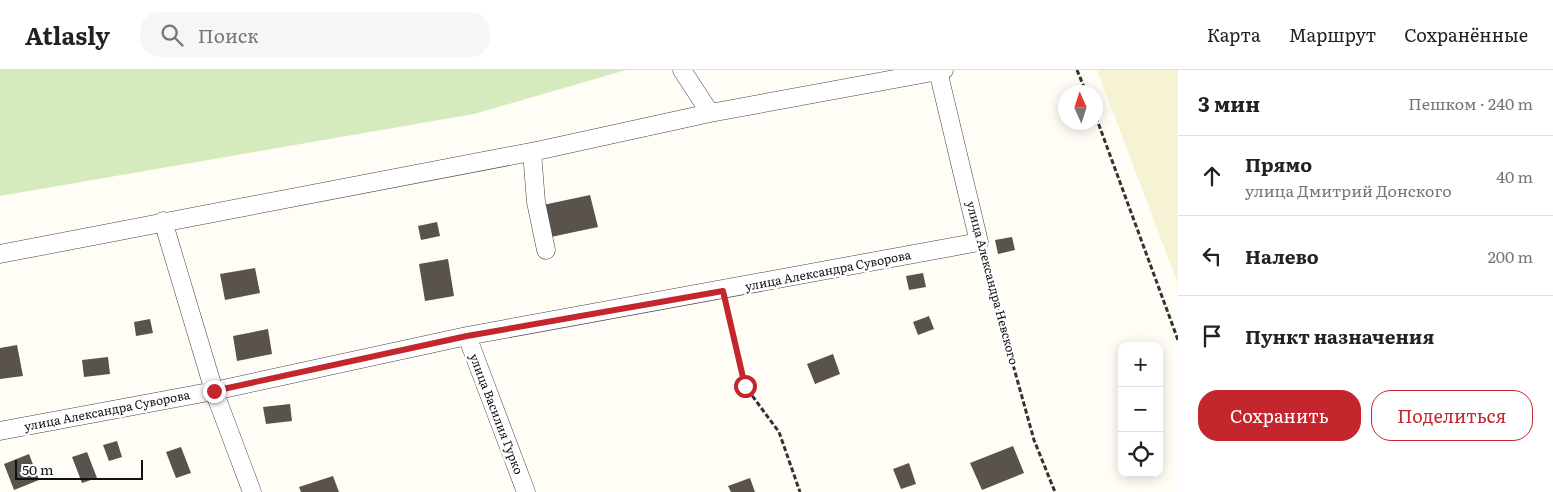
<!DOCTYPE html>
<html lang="ru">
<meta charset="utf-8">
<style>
:root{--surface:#fff;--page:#f6f6f6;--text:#222;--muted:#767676;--line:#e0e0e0;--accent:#c4262e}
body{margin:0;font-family:Literata,serif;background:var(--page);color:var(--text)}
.controls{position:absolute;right:15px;bottom:15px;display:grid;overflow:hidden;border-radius:10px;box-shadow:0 2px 12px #0003}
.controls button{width:45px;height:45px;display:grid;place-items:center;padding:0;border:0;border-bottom:1px solid var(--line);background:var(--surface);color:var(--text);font:25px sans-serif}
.compass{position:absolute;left:1058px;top:15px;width:45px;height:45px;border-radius:50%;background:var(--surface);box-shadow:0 2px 12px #0003;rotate:357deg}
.scale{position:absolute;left:15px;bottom:12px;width:128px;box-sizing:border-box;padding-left:5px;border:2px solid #111;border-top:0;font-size:14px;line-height:18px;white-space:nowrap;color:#111;-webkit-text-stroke:4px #fff;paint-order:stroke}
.stop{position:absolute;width:15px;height:15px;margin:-11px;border:4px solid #c4262e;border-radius:50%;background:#fff}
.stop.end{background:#c4262e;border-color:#fff;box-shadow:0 1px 5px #0008}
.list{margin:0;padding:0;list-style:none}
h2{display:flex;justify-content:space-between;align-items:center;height:65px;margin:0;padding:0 20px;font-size:21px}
h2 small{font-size:16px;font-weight:400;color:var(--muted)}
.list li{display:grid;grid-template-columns:32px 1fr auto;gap:15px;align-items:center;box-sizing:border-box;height:80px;padding:0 20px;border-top:1px solid var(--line)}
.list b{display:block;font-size:19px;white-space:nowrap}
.list p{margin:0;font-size:16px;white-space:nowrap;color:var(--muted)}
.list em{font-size:16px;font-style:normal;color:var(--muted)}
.actions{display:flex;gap:10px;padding:15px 20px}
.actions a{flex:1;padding:11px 0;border:1px solid var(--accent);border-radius:20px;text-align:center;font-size:18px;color:var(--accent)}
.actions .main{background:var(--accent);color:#fff}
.icon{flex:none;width:28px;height:28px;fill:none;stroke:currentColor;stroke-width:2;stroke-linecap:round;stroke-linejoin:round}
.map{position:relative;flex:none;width:1178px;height:422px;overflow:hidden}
header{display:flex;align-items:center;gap:30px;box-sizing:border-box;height:70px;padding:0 25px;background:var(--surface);border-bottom:1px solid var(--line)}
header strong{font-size:24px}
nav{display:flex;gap:28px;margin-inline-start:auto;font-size:18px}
.search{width:350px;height:45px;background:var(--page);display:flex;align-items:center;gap:12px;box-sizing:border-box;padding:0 18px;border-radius:20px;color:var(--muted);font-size:19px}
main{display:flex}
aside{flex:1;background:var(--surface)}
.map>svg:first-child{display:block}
</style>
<header>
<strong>Atlasly</strong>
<div class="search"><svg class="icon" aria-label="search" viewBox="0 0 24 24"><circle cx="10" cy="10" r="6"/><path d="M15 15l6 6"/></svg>Поиск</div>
<nav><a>Карта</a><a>Маршрут</a><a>Сохранённые</a></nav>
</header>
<main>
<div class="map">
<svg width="1178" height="422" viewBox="0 0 1178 422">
<rect width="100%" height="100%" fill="#fffdf5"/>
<path fill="#f6f3d4" d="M 1097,0 L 1178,0 L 1178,214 Z"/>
<path fill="#d5ebbd" d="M 0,0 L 626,0 L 474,44 L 0,126 Z"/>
<path fill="#5a524d" d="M 590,125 L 598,157 L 551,167 L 543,135 Z
M 437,152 L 440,166 L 421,170 L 418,156 Z
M 1012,167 L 1015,180 L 998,184 L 995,170 Z
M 448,189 L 454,226 L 425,231 L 419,194 Z
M 255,198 L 260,223 L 225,230 L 220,204 Z
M 923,203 L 926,217 L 909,220 L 906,206 Z
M 929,246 L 934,259 L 918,265 L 913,252 Z
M 150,249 L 153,263 L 136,266 L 134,252 Z
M 268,259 L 272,284 L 237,291 L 233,266 Z
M 17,275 L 23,306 L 0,309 L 0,278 Z
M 833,284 L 840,304 L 815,314 L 807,294 Z
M 108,287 L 110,304 L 84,307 L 82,290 Z
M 290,334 L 292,351 L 266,354 L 263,337 Z
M 117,371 L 122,387 L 109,391 L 103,375 Z
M 1013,376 L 1024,403 L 982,420 L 970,393 Z
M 181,377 L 191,403 L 176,408 L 166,382 Z
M 87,382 L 97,408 L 82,413 L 72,387 Z
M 29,384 L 39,410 L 14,420 L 4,394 Z
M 909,393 L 916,414 L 901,419 L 893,399 Z
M 333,406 L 339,422 L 301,422 L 299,417 Z
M 750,408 L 755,422 L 731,422 L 728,416 Z"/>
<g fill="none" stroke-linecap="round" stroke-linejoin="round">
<defs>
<path id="minor" d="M 682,0 L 710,43
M 532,82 L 536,132 L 546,180
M 163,151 L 214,321 L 252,422
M 0,184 L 541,80 L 710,43 L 944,0
M 467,266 L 526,422
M 0,361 L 214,321 L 467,266 L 979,172 L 938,1"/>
</defs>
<use href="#minor" stroke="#444" stroke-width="19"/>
<path stroke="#333" stroke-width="3" stroke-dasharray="5 2.5" stroke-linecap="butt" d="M 1077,0 L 1086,22
M 1096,47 L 1178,270
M 983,187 L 1034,370 L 1055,422
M 726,233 L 745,316 L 779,362 L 800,422"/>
<use href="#minor" stroke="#fff" stroke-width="18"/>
</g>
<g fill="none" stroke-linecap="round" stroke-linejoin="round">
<path stroke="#c4262e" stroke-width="6" d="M 214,321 L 467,266 L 723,221 L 745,316"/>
</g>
<g text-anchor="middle" stroke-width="5" stroke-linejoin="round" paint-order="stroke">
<g font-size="12" fill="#111" stroke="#fff">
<text transform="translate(828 201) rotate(-11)" y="4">улица Александра Суворова</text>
<text transform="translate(992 213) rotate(75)" y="4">улица Александра Невского</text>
<text transform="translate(107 341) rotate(-11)" y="4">улица Александра Суворова</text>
<text transform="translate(496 344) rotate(69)" y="4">улица Василия Гурко</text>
</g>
</g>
</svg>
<div class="controls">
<button>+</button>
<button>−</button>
<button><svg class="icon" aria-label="locate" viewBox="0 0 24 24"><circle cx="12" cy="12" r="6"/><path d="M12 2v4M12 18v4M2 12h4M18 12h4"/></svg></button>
</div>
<svg class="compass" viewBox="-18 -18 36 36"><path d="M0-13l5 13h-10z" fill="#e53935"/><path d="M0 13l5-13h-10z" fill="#767676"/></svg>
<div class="scale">50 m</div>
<div class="stop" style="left:745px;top:316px"></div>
<div class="stop end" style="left:214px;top:321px"></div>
</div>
<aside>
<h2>3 мин<small>Пешком · 240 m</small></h2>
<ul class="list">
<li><svg class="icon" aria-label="ahead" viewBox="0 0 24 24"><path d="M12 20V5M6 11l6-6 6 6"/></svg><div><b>Прямо</b><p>улица Дмитрий Донского</p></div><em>40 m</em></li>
<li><svg class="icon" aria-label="left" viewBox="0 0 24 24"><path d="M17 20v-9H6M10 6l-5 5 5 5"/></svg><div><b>Налево</b></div><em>200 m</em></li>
<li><svg class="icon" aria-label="arrive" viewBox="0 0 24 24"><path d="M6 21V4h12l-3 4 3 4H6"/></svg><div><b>Пункт назначения</b></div></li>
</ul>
<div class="actions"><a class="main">Сохранить</a><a>Поделиться</a></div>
</aside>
</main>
